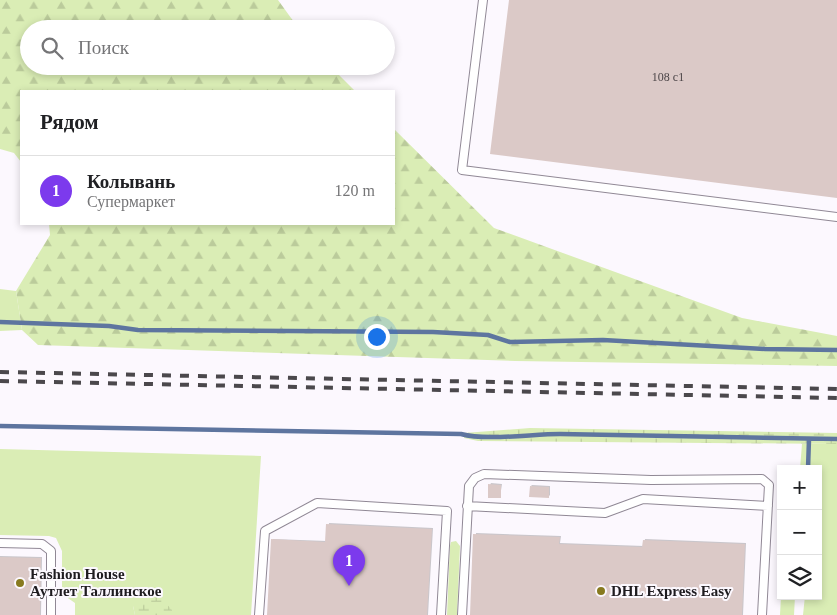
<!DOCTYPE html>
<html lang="ru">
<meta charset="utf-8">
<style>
:root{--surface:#fff;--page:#f2f2f2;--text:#202124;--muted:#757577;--line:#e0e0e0;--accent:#7c3aed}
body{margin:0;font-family:Georgia,serif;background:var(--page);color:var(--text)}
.controls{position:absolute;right:15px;bottom:15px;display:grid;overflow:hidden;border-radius:0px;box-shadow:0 2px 8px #0003}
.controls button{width:45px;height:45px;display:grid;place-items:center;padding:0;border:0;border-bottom:1px solid var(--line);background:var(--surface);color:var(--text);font:25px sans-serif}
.you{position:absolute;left:376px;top:336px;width:18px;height:18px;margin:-12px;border:4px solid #fff;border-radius:50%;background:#1a73e8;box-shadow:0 0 0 8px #1a73e833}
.badge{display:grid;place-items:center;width:32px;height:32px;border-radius:50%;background:var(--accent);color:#fff;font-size:16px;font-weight:700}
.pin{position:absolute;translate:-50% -41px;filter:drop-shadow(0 1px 2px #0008)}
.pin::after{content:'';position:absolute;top:26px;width:18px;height:15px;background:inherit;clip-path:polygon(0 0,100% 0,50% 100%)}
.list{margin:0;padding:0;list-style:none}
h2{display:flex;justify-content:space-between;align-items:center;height:65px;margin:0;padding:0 20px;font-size:21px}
h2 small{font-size:16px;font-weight:400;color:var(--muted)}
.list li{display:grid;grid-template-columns:32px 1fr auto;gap:15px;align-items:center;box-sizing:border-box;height:70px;padding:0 20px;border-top:1px solid var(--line)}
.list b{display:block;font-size:19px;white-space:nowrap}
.list p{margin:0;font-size:16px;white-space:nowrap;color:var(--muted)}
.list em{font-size:16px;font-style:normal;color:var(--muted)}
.icon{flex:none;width:28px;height:28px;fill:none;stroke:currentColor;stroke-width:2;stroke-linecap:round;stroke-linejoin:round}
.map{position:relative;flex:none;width:837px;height:615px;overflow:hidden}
.search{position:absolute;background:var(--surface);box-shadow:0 2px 8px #0003;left:20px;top:20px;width:375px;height:55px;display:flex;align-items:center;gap:12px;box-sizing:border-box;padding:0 18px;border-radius:28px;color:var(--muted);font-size:19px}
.panel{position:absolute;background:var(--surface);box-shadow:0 2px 8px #0003;left:20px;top:90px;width:375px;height:135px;border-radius:0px}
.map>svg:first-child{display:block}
</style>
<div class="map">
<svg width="837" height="615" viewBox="0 0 837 615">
<defs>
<pattern id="forest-firs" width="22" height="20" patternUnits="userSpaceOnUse" patternTransform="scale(1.25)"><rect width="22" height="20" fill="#daedb5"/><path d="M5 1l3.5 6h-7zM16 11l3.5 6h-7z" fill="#bbcb9b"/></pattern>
<pattern id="wetland-marsh" width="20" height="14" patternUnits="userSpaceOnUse" patternTransform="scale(1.25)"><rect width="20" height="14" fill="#daedb5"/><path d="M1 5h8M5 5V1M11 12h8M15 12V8" fill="none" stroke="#bbcb9b"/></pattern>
</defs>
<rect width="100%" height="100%" fill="#fcf8fe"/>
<path fill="#daedb5" d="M 0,289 L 16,291 L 22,330 L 0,331 Z
M 802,444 L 837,444 L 837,615 L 803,615 L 805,596 L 818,596 L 818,469 L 800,469 Z
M 0,449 L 261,456 L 251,615 L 172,615 L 172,610 L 133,606 L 135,615 L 75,615 L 75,603 L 62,594 L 62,551 L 56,538 L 49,536 L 0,535 Z
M 456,541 L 460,546 L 457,615 L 447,615 L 450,546 L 451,542 Z
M 781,596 L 795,596 L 794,615 L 780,615 Z"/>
<path fill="url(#forest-firs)" d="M 0,0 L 278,0 L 299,29 L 29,29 L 29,66 L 330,66 L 355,91 L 21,91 L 21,162 L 14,153 L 0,149 Z
M 394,129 L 494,228 L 742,318 L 837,336 L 837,366 L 515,361 L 38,345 L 22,330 L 16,291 L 50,235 L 49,224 L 394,224 Z"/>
<path fill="url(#wetland-marsh)" d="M 530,428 L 837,433 L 837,444 L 478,441 L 464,438 L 464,433 Z
M 143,595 L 161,598 L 172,610 L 172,615 L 135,615 L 133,606 Z"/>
<path fill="#0003" d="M 491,483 L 502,484 L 500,497 L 490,485 Z
M 532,485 L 550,486 L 550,495 L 548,497 L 531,486 Z
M 329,523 L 433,528 L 428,615 L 268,615 L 273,539 L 327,541 Z
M 476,533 L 561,536 L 560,543 L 644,546 L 645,539 L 746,543 L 743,615 L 471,615 Z
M 0,556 L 42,557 L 41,615 L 0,615 Z"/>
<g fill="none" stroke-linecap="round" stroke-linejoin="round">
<path stroke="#5e759f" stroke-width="4.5" d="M 0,322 L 109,326 L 138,330 L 433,332 L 488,335 L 510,342 L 603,340 L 765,349 L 837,350
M 0,426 L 461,434 C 486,441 532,434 560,434 C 652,435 745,438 837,439
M 808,469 L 809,439"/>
</g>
<path fill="#dbc9c7" d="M 509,0 L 837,0 L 837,198 L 490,154 Z
M 488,484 L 501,485 L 501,498 L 488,498 Z
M 530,486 L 549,487 L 549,498 L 529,497 Z
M 326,524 L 432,529 L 427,615 L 267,615 L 271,539 L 325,542 Z
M 473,534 L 560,537 L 559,544 L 642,547 L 643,540 L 745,544 L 742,615 L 470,615 Z
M 0,557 L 41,558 L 40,615 L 0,615 Z"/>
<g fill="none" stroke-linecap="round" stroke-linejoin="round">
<defs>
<path id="lane" d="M 483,0 L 462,170 L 837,217
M 467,506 L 605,513 L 643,499 L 768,506
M 0,543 L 42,544 L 51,551 L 51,615
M 259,615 L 265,531 L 317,503 L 447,511 L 441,615
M 462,615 L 469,486 L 475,478 L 484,474 L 651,480 L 762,479 L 769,485 L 762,615"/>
</defs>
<use href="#lane" stroke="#908895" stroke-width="10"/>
<use href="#lane" stroke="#fff" stroke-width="8"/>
<path stroke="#4b484c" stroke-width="4" stroke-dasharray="9 9" stroke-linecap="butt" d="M 0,372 L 837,389
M 0,381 L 837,398"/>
</g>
<g fill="#877a1f" stroke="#fcf8fe" stroke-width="2">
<circle cx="20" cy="583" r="5"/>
<circle cx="601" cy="591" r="5"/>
</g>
<g text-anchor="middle" stroke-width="4" stroke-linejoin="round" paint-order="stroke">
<g font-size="12" fill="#4d4649">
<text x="668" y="81">108 с1</text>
</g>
<g font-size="15" font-weight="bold" fill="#1e1b1f" stroke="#fcf8fe" text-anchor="start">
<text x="30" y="579">Fashion House<tspan x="30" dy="17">Аутлет Таллинское</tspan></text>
<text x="611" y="596">DHL Express Easy</text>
</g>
</g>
</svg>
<div class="controls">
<button>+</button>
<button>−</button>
<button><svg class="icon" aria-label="layers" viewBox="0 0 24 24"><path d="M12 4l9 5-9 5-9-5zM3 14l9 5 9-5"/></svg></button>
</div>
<div class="you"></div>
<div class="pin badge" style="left:349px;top:586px">1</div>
<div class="search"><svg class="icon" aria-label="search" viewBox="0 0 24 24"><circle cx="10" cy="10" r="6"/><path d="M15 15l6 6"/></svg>Поиск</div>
<section class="panel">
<h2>Рядом<small></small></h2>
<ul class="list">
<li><span class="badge">1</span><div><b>Колывань</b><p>Супермаркет</p></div><em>120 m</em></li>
</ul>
</section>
</div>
